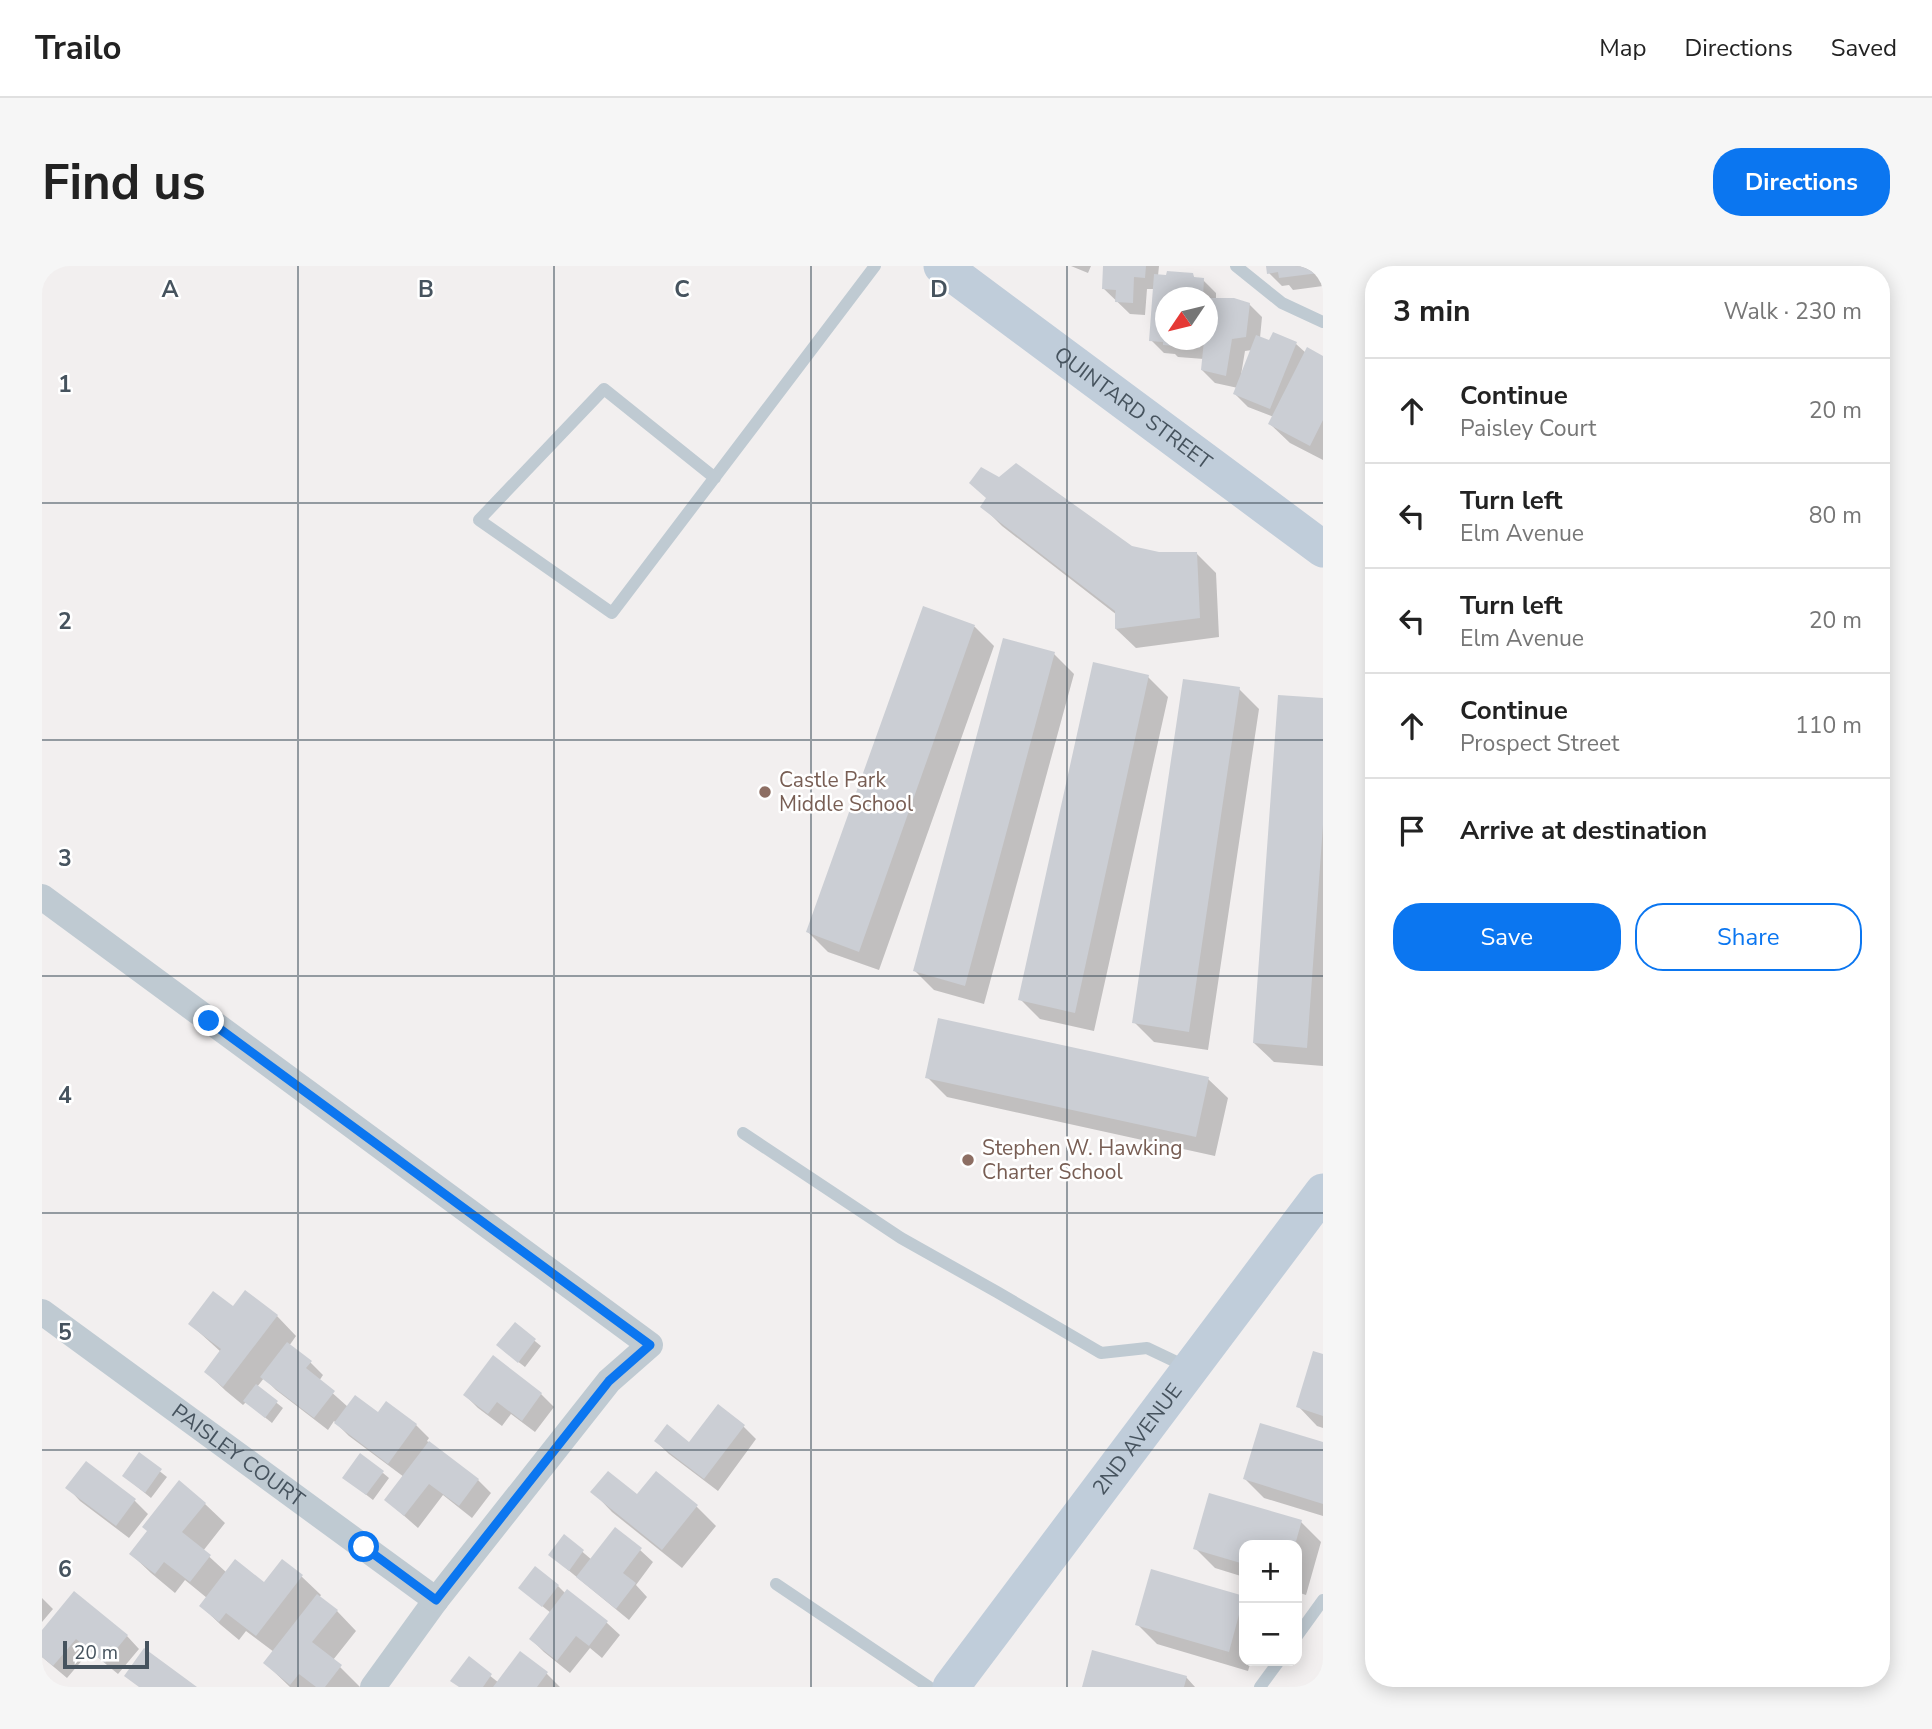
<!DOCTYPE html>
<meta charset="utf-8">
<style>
:root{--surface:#fff;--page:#f6f6f6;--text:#222;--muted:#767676;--line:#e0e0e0;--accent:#0b76f0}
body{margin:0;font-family:"Nunito Sans",sans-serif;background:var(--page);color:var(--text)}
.controls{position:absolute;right:21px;bottom:21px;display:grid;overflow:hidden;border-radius:14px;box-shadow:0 4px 18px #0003}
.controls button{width:63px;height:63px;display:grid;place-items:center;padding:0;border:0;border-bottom:2px solid var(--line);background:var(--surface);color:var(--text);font:35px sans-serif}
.compass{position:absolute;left:1113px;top:21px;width:63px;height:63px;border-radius:50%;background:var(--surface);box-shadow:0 4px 18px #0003;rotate:235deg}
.scale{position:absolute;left:21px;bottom:18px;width:86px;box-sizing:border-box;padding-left:7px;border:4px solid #46535e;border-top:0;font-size:19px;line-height:24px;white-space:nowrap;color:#46535e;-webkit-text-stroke:5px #fff;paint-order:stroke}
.stop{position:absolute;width:21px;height:21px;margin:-16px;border:5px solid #0b76f0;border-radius:50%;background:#fff}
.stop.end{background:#0b76f0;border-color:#fff;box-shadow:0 2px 7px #0008}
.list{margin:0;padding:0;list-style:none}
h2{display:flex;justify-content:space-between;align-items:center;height:91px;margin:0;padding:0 28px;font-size:30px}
h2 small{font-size:23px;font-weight:400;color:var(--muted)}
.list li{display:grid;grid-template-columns:46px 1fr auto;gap:21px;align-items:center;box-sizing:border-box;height:105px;padding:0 28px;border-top:2px solid var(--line)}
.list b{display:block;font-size:26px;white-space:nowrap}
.list p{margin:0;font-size:23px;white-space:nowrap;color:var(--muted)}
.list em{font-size:23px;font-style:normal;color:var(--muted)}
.actions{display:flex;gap:14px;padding:21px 28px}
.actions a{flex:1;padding:16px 0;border:2px solid var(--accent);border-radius:28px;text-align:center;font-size:24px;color:var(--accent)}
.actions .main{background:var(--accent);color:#fff}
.icon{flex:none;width:38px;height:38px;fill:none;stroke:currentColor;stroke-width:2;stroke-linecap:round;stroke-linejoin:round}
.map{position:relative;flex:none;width:1281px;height:1421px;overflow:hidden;border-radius:28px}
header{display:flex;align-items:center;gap:42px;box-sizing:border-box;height:98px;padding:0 35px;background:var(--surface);border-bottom:2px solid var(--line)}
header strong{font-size:33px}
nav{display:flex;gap:38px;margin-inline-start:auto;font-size:24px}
.intro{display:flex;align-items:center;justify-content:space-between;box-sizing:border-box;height:168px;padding:0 42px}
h1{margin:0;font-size:49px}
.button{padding:18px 32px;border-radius:28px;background:var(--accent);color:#fff;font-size:24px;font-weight:700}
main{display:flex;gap:42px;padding:0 42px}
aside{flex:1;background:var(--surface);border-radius:28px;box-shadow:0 4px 18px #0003}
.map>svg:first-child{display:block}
</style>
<header>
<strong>Trailo</strong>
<nav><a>Map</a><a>Directions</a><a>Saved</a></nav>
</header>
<div class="intro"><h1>Find us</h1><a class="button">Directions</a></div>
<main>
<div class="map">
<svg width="1281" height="1421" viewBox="0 0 1281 1421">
<rect width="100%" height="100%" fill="#f2efef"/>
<path fill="#0003" fill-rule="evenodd" d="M 1029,0 L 1049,0 L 1046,7 Z
M 1063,0 L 1117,0 L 1116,10 L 1150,9 L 1154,13 L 1161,14 L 1174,27 L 1174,34 L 1207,38 L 1220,51 L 1218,72 L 1228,77 L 1254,78 L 1264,87 L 1281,92 L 1281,194 L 1248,177 L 1228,158 L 1232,151 L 1206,141 L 1193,128 L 1196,122 L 1173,117 L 1160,104 L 1162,93 L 1136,91 L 1133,88 L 1122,87 L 1109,74 L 1112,23 L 1105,23 L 1103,49 L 1088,48 L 1061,22 ZM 1124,32 L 1166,32 L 1166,74 L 1124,74 ZM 1210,84 L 1199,109 L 1203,85 Z
M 1226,0 L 1281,0 L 1281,20 L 1251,24 L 1247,19 L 1240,20 L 1227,7 Z
M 940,240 L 1117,288 L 1154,287 L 1174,307 L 1177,371 L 1094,382 L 1074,363 L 1075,349 L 960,260 Z
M 882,342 L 933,361 L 952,380 L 837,704 L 786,686 L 766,666 Z
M 1012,388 L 1032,408 L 942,738 L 892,724 L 873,705 Z
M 1106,411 L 1126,431 L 1052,765 L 998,753 L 978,733 Z
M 1197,423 L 1217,443 L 1166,784 L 1112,776 L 1092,756 Z
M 1281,434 L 1281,800 L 1232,796 L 1212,777 Z
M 885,811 L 1166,813 L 1186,832 L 1173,890 L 905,831 Z
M 191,1043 L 235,1050 L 254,1070 L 247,1080 L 268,1096 L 281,1109 L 277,1115 L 306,1141 L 336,1149 L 345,1137 L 374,1159 L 387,1172 L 385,1175 L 436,1214 L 449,1227 L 430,1252 L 401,1229 L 376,1262 L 344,1234 L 362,1211 L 307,1170 L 292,1155 L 286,1164 L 234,1124 L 222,1112 L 215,1121 L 241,1142 L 230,1157 L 204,1136 L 201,1139 L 184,1125 L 164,1106 L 179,1086 L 148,1058 Z
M 473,1059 L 499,1080 L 483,1101 L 462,1085 Z
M 1281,1090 L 1281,1162 L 1275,1160 L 1256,1140 Z
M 451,1091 L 499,1128 L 512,1141 L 493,1166 L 469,1148 L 460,1160 L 436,1142 L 423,1129 Z
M 701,1160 L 714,1173 L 676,1225 L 627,1188 L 614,1175 L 648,1178 Z
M 1281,1178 L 1281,1250 L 1222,1232 L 1203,1213 Z
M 97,1189 L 125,1211 L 109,1232 L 82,1210 Z
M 44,1198 L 93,1235 L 106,1248 L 87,1272 L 38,1235 L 26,1222 Z
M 341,1207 L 347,1212 L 331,1234 L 309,1217 Z
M 614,1208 L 655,1241 L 674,1260 L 640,1302 L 570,1246 L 551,1226 L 596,1231 Z
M 137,1217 L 163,1238 L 183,1257 L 161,1285 L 185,1307 L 223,1319 L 259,1310 L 279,1329 L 277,1332 L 295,1345 L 314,1365 L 291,1394 L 318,1421 L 248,1421 L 223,1397 L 232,1386 L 204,1365 L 197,1374 L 179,1359 L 159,1340 L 165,1332 L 143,1314 L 133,1327 L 109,1307 L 89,1288 L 107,1266 Z
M 1259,1256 L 1279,1276 L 1264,1329 L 1255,1326 L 1255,1279 L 1202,1279 L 1202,1311 L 1173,1302 L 1153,1282 Z
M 523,1271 L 550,1294 L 598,1284 L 611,1296 L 594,1319 L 605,1331 L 587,1354 L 514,1294 Z
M 1111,1305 L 1202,1332 L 1202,1395 L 1209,1395 L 1206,1405 L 1115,1378 L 1095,1358 Z
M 516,1320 L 524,1328 L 526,1326 L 565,1357 L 578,1369 L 560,1392 L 548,1382 L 528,1407 L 502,1386 L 489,1373 L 509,1347 L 485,1328 Z
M 0,1332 L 11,1343 L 0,1356 Z
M 0,1367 L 85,1370 L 97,1383 L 76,1408 L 48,1385 L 25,1412 L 0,1391 Z
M 479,1388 L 505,1408 L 518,1421 L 417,1421 L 427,1393 L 457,1417 Z
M 1144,1411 L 1153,1421 L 1042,1421 Z"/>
<path fill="#cbced4" d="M 1061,0 L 1104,0 L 1103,12 L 1092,11 L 1091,37 L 1073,36 L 1074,24 L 1060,23 Z
M 1224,0 L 1276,0 L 1277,7 L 1237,12 L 1236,6 L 1225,8 Z
M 1125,5 L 1151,7 L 1152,11 L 1162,12 L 1161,32 L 1124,32 L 1124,74 L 1158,74 L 1158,82 L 1121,79 L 1121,76 L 1107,75 L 1112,8 L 1124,9 Z
M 1168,32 L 1192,32 L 1208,37 L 1204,71 L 1190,73 L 1184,110 L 1159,104 L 1162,74 L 1166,74 Z
M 1231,66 L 1255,76 L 1228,143 L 1191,128 L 1214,69 L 1227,74 Z
M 1265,81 L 1281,90 L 1281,154 L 1268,180 L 1226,158 Z
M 974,197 L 1090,280 L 1117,286 L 1155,286 L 1158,352 L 1073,363 L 1073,345 L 938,241 L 944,232 L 927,217 L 939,201 L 957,211 Z
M 881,340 L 933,359 L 817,686 L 764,666 Z
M 961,372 L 1013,386 L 923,720 L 871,705 Z
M 1051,396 L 1107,409 L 1033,747 L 976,734 Z
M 1141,413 L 1198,421 L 1147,766 L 1090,757 Z
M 1236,429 L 1281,432 L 1281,559 L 1265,782 L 1211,777 Z
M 896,752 L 1167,811 L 1154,871 L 883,812 Z
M 203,1024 L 236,1049 L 181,1121 L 162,1106 L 179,1083 L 146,1058 L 171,1025 L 191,1040 Z
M 473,1056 L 494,1073 L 476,1097 L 454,1079 Z
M 245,1076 L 270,1095 L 264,1102 L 293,1125 L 272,1152 L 218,1111 Z
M 1271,1085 L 1281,1088 L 1281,1150 L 1254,1141 Z
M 451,1089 L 500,1127 L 480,1155 L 455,1136 L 446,1148 L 421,1129 Z
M 214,1118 L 236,1135 L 223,1152 L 201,1135 Z
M 313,1129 L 336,1146 L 344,1135 L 375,1158 L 346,1198 L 292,1157 Z
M 676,1138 L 703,1159 L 662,1213 L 612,1175 L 625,1158 L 647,1176 Z
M 1218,1157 L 1281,1176 L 1281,1238 L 1201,1213 Z
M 387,1175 L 437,1213 L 417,1240 L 387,1218 L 362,1250 L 342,1234 Z
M 97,1186 L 120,1203 L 103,1227 L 80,1210 Z
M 318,1187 L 342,1205 L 324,1229 L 300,1212 Z
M 44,1195 L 94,1233 L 74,1260 L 23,1222 Z
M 566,1205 L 595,1228 L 614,1205 L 656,1239 L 620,1284 L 548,1226 Z
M 137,1214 L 164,1237 L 140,1266 L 169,1289 L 148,1316 L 122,1296 L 113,1308 L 87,1288 L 105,1265 L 100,1261 Z
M 1167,1227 L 1260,1254 L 1253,1279 L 1202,1279 L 1202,1298 L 1151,1283 Z
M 573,1261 L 600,1282 L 581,1307 L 594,1317 L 574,1343 L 534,1311 Z
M 522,1268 L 542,1284 L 527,1305 L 506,1289 Z
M 193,1293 L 222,1316 L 240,1293 L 261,1309 L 214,1370 L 184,1347 L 177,1356 L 157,1340 Z
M 493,1300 L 517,1319 L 500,1341 L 476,1322 Z
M 1109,1303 L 1202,1330 L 1187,1386 L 1093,1359 Z
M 525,1323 L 566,1355 L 547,1380 L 534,1370 L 515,1395 L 487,1373 Z
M 32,1325 L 86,1369 L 63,1397 L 34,1373 L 11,1400 L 0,1391 L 0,1364 Z
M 275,1328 L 296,1344 L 270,1376 L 300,1399 L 283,1421 L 274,1421 L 257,1408 L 248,1419 L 221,1397 Z
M 102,1382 L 155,1421 L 97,1421 L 82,1410 Z
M 1050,1384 L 1145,1410 L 1142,1421 L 1040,1421 Z
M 478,1385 L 506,1406 L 495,1421 L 451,1421 Z
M 427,1390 L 450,1408 L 441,1421 L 417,1421 L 408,1415 Z"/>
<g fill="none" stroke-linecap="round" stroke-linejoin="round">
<path stroke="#bfcad2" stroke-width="12" d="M 1194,0 L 1240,37 L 1281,56
M 673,212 L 562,123 L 437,254 L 570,347 L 833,0
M 701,867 L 859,972 L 955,1026 L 1059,1087 L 1105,1082 L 1145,1101
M 734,1318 L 887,1421
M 1255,1370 L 1281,1334
M 1218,1421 L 1237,1395"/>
<g stroke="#bfcad2" stroke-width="26">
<path d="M 0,631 L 608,1079 L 567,1115 L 394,1334 L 331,1421"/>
<path id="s1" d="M 0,1046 L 394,1334"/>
</g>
<g stroke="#c0cdda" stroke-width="37">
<path id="s2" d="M 900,0 L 1281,283"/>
<path id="s3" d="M 909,1421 L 1281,926"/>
</g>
</g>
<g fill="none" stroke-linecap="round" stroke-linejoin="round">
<path stroke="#0b76f0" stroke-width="9" d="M 167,755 L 608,1079 L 567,1115 L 394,1334 L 322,1281"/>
</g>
<path fill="none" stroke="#46535e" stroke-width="2" stroke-opacity="0.55" d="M 256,0 L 256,1421M 512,0 L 512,1421M 769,0 L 769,1421M 1025,0 L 1025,1421M 0,237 L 1281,237M 0,474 L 1281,474M 0,710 L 1281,710M 0,947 L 1281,947M 0,1184 L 1281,1184"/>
<g fill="#8d6e63" stroke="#fff" stroke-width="2.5">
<circle cx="723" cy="526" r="7"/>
<circle cx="926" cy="894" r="7"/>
</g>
<g text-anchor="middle" stroke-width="5" stroke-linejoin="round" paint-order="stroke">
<g font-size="21" fill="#46535e" stroke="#fff">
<text dy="7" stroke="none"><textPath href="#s2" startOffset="238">QUINTARD STREET</textPath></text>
<text dy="7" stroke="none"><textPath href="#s3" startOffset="310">2ND AVENUE</textPath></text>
<text dy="7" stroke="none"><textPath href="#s1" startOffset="243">PAISLEY COURT</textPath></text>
</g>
<g font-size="21" fill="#785e54" stroke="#fff" text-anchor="start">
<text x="737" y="521">Castle Park<tspan x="737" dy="24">Middle School</tspan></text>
<text x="940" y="889">Stephen W. Hawking<tspan x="940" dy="24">Charter School</tspan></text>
</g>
</g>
<g font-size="23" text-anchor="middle" font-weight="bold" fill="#46535e" stroke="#fff" stroke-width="5" stroke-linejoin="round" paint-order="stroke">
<text x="128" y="31">A</text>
<text x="384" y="31">B</text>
<text x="640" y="31">C</text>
<text x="897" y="31">D</text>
<text x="23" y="126">1</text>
<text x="23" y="363">2</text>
<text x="23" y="600">3</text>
<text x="23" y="837">4</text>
<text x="23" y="1074">5</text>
<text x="23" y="1311">6</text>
</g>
</svg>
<div class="controls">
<button>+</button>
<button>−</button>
</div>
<svg class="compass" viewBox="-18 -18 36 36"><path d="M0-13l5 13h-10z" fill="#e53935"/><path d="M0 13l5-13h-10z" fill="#767676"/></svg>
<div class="scale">20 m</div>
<div class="stop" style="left:322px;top:1281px"></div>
<div class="stop end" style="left:167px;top:755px"></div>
</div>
<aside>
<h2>3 min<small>Walk · 230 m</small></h2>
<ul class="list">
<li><svg class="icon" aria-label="ahead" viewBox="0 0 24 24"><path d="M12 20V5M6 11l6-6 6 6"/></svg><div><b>Continue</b><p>Paisley Court</p></div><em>20 m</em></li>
<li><svg class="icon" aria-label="left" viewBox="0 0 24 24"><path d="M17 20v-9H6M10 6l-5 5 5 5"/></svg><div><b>Turn left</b><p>Elm Avenue</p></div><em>80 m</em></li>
<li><svg class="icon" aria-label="left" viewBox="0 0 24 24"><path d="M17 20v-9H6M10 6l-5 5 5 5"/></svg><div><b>Turn left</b><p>Elm Avenue</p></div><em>20 m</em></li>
<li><svg class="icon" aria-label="ahead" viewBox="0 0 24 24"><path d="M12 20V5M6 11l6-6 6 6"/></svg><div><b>Continue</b><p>Prospect Street</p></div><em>110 m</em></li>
<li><svg class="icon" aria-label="arrive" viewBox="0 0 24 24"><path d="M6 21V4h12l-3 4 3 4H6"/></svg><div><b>Arrive at destination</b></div></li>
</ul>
<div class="actions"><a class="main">Save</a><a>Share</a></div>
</aside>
</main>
